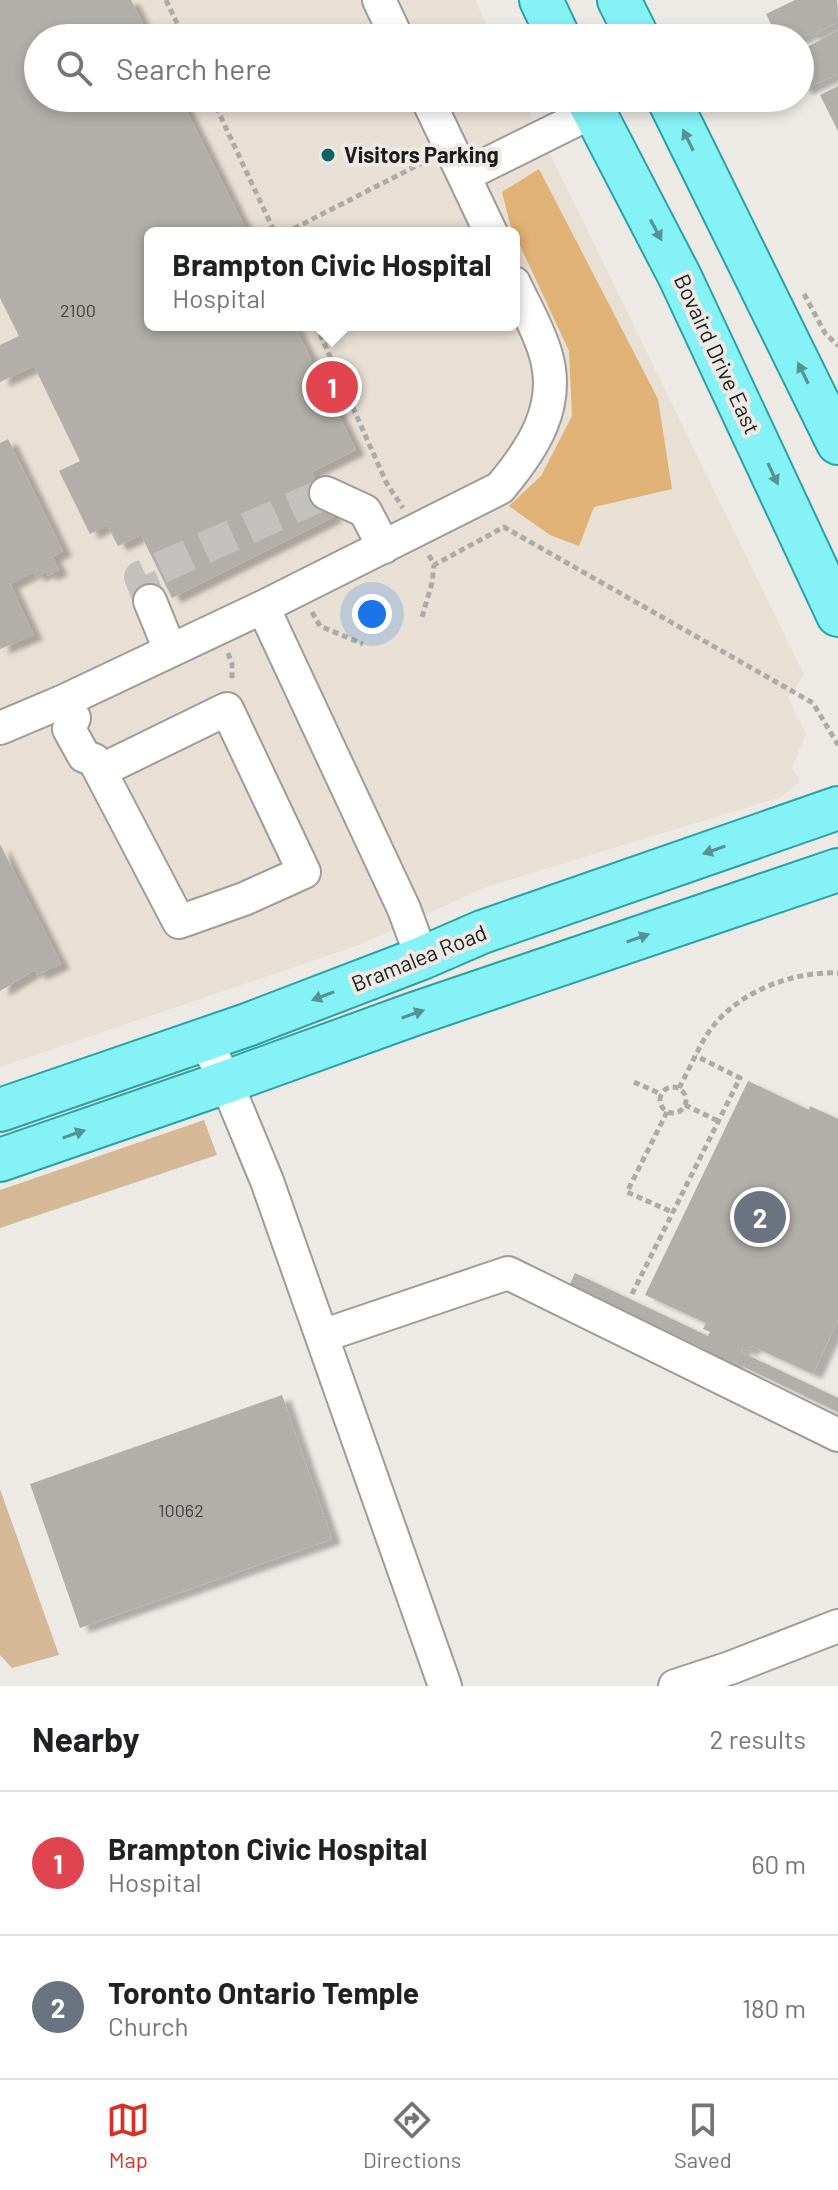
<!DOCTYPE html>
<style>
:root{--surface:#fff;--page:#f2f2f2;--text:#202124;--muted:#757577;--line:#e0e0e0;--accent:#d93025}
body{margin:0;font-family:Barlow,sans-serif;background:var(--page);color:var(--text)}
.you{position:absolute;left:372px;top:614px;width:28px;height:28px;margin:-20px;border:6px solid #fff;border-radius:50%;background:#1a73e8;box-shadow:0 0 0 12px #1a73e833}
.badge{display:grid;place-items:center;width:52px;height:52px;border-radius:50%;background:var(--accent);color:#fff;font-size:26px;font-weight:700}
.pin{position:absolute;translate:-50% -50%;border:4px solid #fff;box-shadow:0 2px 8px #0006}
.popup{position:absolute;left:144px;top:227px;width:376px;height:104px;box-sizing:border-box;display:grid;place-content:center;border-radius:12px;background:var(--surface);filter:drop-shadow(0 2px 6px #0005);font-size:26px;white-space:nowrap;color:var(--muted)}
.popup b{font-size:30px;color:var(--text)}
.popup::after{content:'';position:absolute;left:50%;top:100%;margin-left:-16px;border:16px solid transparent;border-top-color:var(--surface)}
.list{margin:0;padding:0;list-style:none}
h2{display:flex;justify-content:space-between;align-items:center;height:104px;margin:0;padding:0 32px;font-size:34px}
h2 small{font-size:26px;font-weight:400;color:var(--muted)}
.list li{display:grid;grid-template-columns:52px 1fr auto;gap:24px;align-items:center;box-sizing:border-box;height:144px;padding:0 32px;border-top:2px solid var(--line)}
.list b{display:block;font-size:30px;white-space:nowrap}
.list p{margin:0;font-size:26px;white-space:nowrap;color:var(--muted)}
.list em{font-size:26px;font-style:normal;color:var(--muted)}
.icon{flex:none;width:44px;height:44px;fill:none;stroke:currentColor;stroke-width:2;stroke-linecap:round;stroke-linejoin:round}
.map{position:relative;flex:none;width:838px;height:1686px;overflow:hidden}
.search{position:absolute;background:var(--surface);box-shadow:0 4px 12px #0003;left:24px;right:24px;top:24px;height:88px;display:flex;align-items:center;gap:20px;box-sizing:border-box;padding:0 28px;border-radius:44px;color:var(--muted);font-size:30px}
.sheet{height:392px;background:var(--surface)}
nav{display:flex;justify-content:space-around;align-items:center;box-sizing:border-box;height:112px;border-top:2px solid var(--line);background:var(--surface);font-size:22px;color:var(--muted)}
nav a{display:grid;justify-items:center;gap:4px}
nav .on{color:var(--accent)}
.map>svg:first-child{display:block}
</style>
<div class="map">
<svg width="838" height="1686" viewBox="0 0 838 1686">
<defs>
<filter id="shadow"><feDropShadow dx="9" dy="5" stdDeviation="2" flood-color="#0004"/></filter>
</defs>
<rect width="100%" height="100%" fill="#edeae6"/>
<path fill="#e8dfd5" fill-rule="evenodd" d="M 0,0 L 475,0 L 493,38 L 38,38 L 38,98 L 523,98 L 804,675 L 788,698 L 806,734 L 792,768 L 801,781 L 781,797 L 486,887 L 359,945 L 0,1067 ZM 150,233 L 514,233 L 514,325 L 150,325 Z"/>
<path fill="#d5b996" d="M 204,1120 L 217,1155 L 0,1228 L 0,1190 Z
M 0,1489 L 59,1655 L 12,1668 L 0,1655 Z"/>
<path fill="#e1b275" d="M 539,169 L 658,399 L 672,489 L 594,507 L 579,546 L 550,535 L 509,506 L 541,476 L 572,416 L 569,351 L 510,224 L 502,192 Z"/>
<path fill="#b2afab" filter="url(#shadow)" d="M 0,0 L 131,0 L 150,38 L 38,38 L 38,98 L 180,98 L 248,233 L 150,233 L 150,325 L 294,325 L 356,450 L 312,472 L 334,517 L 172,598 L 141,535 L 118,546 L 107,525 L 90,534 L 59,471 L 80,461 L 34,366 L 0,382 L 0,345 L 19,336 L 0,298 Z
M 795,0 L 837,0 L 838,22 L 811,36 L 810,33 L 801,38 L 778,38 L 766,14 Z
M 838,30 L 838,74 L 803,90 L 800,84 L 800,51 Z
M 838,86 L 838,131 L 820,95 Z
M 8,439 L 63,551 L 52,557 L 59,570 L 48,576 L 46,572 L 36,577 L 34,572 L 10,584 L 34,635 L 0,649 L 0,443 Z
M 0,844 L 61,964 L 37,975 L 35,970 L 0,991 Z
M 748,1081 L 809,1110 L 810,1106 L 838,1119 L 838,1320 L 813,1374 L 752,1346 L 749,1351 L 742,1348 L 741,1352 L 838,1398 L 838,1412 L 734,1362 L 731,1369 L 700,1354 L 702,1348 L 570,1284 L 575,1273 L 708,1336 L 710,1332 L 703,1329 L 706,1323 L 645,1295 Z
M 282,1395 L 332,1539 L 80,1628 L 30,1484 Z"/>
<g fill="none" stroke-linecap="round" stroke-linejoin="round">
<path stroke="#c3c1bd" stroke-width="32" stroke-dasharray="32 16" stroke-linecap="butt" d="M 150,601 L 140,577 L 326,493"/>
<defs>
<path id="minor" d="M 379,0 L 397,38
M 427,98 L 491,233
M 465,175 L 594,111
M 326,493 L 365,511 L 384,547
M 150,601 L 170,650
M 263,607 L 404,909 L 422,958
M 74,718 L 69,729 L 84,756 L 94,760 L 100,771 L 179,922 L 244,899 L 304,872 L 227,709 L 100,771
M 0,728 L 64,701 L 263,607 L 500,488 C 533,449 562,405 545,352 C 538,328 524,305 514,283
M 205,1040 L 226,1082 L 267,1181 L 445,1686
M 322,1336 L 508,1273 L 838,1435
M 675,1686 L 730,1668 L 838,1626"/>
<path id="major" d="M 541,0 L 559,38
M 619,0 L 638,38
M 587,98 L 680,277 L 838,615
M 668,98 L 838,443
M 0,1110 L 247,1025 L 422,958 L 482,932 L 838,808
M 0,1160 L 226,1082 L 414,1014 L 838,870"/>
</defs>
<use href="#minor" stroke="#9f9c98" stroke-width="36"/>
<use href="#major" stroke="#2ca1a5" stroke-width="46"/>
<path stroke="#adaba7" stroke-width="5" stroke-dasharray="6 4" stroke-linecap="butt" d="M 166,0 L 184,38
M 212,98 L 275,233
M 285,233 L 428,160
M 804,294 L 825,333 L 838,346
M 316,325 L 387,484 L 403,508
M 429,555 L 434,565 L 504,527 L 813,703 L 838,745
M 312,612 L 320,626 L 363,644
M 422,617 L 432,583 L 434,565
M 228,653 L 232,664 L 232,682
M 634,1082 L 661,1094
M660 1100a13 13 0 1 1 26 0a13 13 0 1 1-26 0Z
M 679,1088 C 689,1070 697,1050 708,1033 C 735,993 791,971 838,973
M 685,1105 L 718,1121
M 667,1112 L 627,1192 L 672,1212
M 632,1294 L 740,1078 L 696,1056"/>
<use href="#minor" stroke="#fff" stroke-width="32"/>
<use href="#major" stroke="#85f2f5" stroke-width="42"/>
</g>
<defs><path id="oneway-solid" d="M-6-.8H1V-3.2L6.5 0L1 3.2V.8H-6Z" transform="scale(2)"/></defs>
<g fill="#569293">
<use href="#oneway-solid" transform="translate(688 140) rotate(-116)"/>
<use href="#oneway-solid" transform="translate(656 230) rotate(62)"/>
<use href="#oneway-solid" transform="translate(803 373) rotate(-116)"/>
<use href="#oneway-solid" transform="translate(773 474) rotate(65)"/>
<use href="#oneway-solid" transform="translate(714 850) rotate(161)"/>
<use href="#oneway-solid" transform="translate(638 938) rotate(-19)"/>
<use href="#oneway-solid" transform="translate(323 996) rotate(159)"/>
<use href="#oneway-solid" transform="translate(413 1014) rotate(-19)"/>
<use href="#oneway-solid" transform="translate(74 1134) rotate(-19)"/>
</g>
<circle fill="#126365" stroke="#edeae6" stroke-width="3" cx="328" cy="155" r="8"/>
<g text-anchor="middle" stroke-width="8" stroke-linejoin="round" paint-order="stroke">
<g font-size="18" fill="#42413f">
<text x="78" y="317">2100</text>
<text x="181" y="1517">10062</text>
</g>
<g font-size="22" font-weight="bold" fill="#1d1c1b" stroke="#edeae6" text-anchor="start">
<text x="344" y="163">Visitors Parking</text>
</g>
<g font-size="22" fill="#1d1c1b" stroke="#edeae6">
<text transform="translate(717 354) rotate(65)" y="8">Bovaird Drive East</text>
<text transform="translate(419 958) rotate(-22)" y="8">Bramalea Road</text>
</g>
</g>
</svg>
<div class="you"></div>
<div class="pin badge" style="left:332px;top:387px;background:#e0444e">1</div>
<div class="popup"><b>Brampton Civic Hospital</b>Hospital</div>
<div class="pin badge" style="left:760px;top:1217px;background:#6b7280">2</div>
<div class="search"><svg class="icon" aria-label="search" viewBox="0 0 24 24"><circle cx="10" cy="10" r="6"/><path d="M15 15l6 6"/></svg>Search here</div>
</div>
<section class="sheet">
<h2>Nearby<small>2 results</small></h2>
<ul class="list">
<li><span class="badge" style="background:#e0444e">1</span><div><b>Brampton Civic Hospital</b><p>Hospital</p></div><em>60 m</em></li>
<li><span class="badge" style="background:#6b7280">2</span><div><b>Toronto Ontario Temple</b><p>Church</p></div><em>180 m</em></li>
</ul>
</section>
<nav>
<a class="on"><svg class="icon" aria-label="map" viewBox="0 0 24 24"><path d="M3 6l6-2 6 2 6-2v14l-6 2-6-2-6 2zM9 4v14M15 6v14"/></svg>Map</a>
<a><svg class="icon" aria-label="directions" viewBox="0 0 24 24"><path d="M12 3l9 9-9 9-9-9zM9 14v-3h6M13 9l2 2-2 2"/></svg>Directions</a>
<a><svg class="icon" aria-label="saved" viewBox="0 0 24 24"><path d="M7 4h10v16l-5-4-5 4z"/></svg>Saved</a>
</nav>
